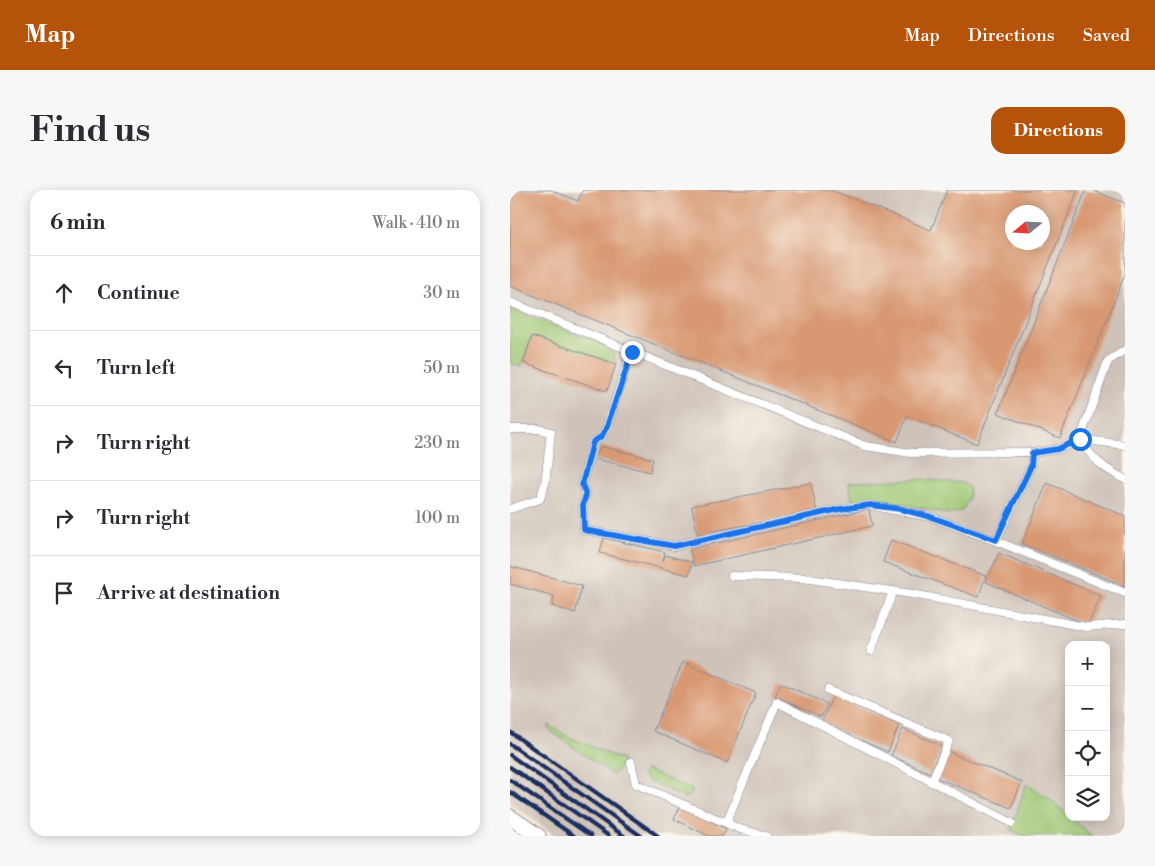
<!DOCTYPE html>
<meta charset="utf-8">
<style>
:root{--surface:#fff;--page:#f7f7f7;--text:#2b2b33;--muted:#7c7c81;--line:#e1e1e2;--accent:#b45309}
body{margin:0;font-family:"Libre Bodoni",serif;background:var(--page);color:var(--text)}
.controls{position:absolute;right:15px;bottom:15px;display:grid;overflow:hidden;border-radius:10px;box-shadow:0 2px 12px #0003}
.controls button{width:45px;height:45px;display:grid;place-items:center;padding:0;border:0;border-bottom:1px solid var(--line);background:var(--surface);color:var(--text);font:25px sans-serif}
.compass{position:absolute;left:495px;top:15px;width:45px;height:45px;border-radius:50%;background:var(--surface);box-shadow:0 2px 12px #0003;rotate:252deg}
.stop{position:absolute;width:15px;height:15px;margin:-11px;border:4px solid #1a73e8;border-radius:50%;background:#fff}
.stop.end{background:#1a73e8;border-color:#fff;box-shadow:0 1px 5px #0008}
.list{margin:0;padding:0;list-style:none}
h2{display:flex;justify-content:space-between;align-items:center;height:65px;margin:0;padding:0 20px;font-size:21px}
h2 small{font-size:16px;font-weight:400;color:var(--muted)}
.list li{display:grid;grid-template-columns:32px 1fr auto;gap:15px;align-items:center;box-sizing:border-box;height:75px;padding:0 20px;border-top:1px solid var(--line)}
.list b{display:block;font-size:19px;white-space:nowrap}
.list em{font-size:16px;font-style:normal;color:var(--muted)}
.icon{flex:none;width:28px;height:28px;fill:none;stroke:currentColor;stroke-width:2;stroke-linecap:round;stroke-linejoin:round}
.map{position:relative;flex:none;width:615px;height:646px;overflow:hidden;border-radius:15px}
header{display:flex;align-items:center;gap:30px;box-sizing:border-box;height:70px;padding:0 25px;background:var(--accent);color:#fff}
header strong{font-size:24px}
nav{display:flex;gap:28px;margin-inline-start:auto;font-size:18px}
.intro{display:flex;align-items:center;justify-content:space-between;box-sizing:border-box;height:120px;padding:0 30px}
h1{margin:0;font-size:35px}
.button{padding:12px 22px;border-radius:15px;background:var(--accent);color:#fff;font-size:18px;font-weight:700}
main{display:flex;gap:30px;padding:0 30px}
aside{flex:1;background:var(--surface);border-radius:15px;box-shadow:0 2px 12px #0003}
.map>svg:first-child{display:block}
</style>
<header>
<strong>Map</strong>
<nav><a>Map</a><a>Directions</a><a>Saved</a></nav>
</header>
<div class="intro"><h1>Find us</h1><a class="button">Directions</a></div>
<main>
<aside>
<h2>6 min<small>Walk · 410 m</small></h2>
<ul class="list">
<li><svg class="icon" aria-label="ahead" viewBox="0 0 24 24"><path d="M12 20V5M6 11l6-6 6 6"/></svg><div><b>Continue</b></div><em>30 m</em></li>
<li><svg class="icon" aria-label="left" viewBox="0 0 24 24"><path d="M17 20v-9H6M10 6l-5 5 5 5"/></svg><div><b>Turn left</b></div><em>50 m</em></li>
<li><svg class="icon" aria-label="right" viewBox="0 0 24 24"><path d="M7 20v-9h11M14 6l5 5-5 5"/></svg><div><b>Turn right</b></div><em>230 m</em></li>
<li><svg class="icon" aria-label="right" viewBox="0 0 24 24"><path d="M7 20v-9h11M14 6l5 5-5 5"/></svg><div><b>Turn right</b></div><em>100 m</em></li>
<li><svg class="icon" aria-label="arrive" viewBox="0 0 24 24"><path d="M6 21V4h12l-3 4 3 4H6"/></svg><div><b>Arrive at destination</b></div></li>
</ul>
</aside>
<div class="map">
<svg width="615" height="646" viewBox="0 0 615 646">
<rect width="100%" height="100%" fill="#fbf7ec"/>
<filter id="ink" filterUnits="userSpaceOnUse"><feTurbulence type="fractalNoise" baseFrequency=".02" numOctaves="2"/><feDisplacementMap in="SourceGraphic" scale="10" xChannelSelector="R" yChannelSelector="G"/><feConvolveMatrix kernelMatrix="1 2 1 2 8 2 1 2 1" color-interpolation-filters="sRGB"/></filter>
<filter id="wash" filterUnits="userSpaceOnUse"><feTurbulence type="fractalNoise" baseFrequency=".0096" numOctaves="4" result="noise"/><feDisplacementMap in="SourceGraphic" scale="20" xChannelSelector="R" yChannelSelector="G"/><feGaussianBlur stdDeviation="1.12" result="paint"/><feColorMatrix in="noise" values="0 0 0 0 0 0 0 0 0 0 0 0 0 0 0 0 0 1.4 0 .05"/><feComposite in="paint" operator="in"/></filter>
<g filter="url(#wash)">
<rect width="100%" height="100%" fill="#f6e6cf"/>
<path fill="#cec2b9" fill-rule="evenodd" d="M 0,0 L 615,0 L 615,646 L 46,646 L 0,613 ZM 502,22 L 532,22 L 532,52 L 502,52 ZM 559,455 L 596,455 L 596,627 L 559,627 Z"/>
<path fill="#9cc672" stroke="#5c7a68" d="M 0,119 L 95,155 L 104,165 L 106,174 L 22,146 L 11,177 L 0,173 Z
M 409,289 L 453,293 L 459,297 L 459,309 L 452,321 L 439,324 L 375,310 L 342,310 L 339,292 Z
M 39,535 L 55,545 L 112,570 L 110,577 L 103,585 L 38,539 Z
M 135,579 L 182,600 L 182,604 L 176,608 L 138,591 L 132,584 Z
M 516,594 L 540,609 L 582,646 L 514,646 L 501,640 Z"/>
<g id="blocks">
<path fill="#d89872" fill-rule="evenodd" d="M 6,0 L 41,0 L 68,11 L 73,0 L 321,0 L 421,40 L 437,0 L 568,0 L 467,254 L 397,226 L 387,252 L 0,96 L 0,14 ZM 502,22 L 532,22 L 532,52 L 502,52 Z
M 576,0 L 582,0 L 615,13 L 615,84 L 550,248 L 488,223 Z
M 22,146 L 106,174 L 97,201 L 13,173 Z
M 90,256 L 143,269 L 140,282 L 86,269 Z
M 301,293 L 307,322 L 187,344 L 182,316 Z
M 537,293 L 615,326 L 615,396 L 512,354 Z
M 359,319 L 362,336 L 184,376 L 180,359 Z
M 94,348 L 155,362 L 153,371 L 155,365 L 182,372 L 179,385 L 90,363 Z
M 381,350 L 476,386 L 468,407 L 373,372 Z
M 489,363 L 591,406 L 578,435 L 476,392 Z
M 0,376 L 72,396 L 65,423 L 42,416 L 44,406 L 0,394 Z
M 173,472 L 246,503 L 217,573 L 143,541 Z
M 271,493 L 317,514 L 311,527 L 265,506 Z
M 323,506 L 389,535 L 378,562 L 311,533 Z
M 393,539 L 432,556 L 420,583 L 381,566 Z
M 437,561 L 512,592 L 501,618 L 427,588 Z
M 171,616 L 216,639 L 213,646 L 199,646 L 164,629 Z"/>
</g>
</g>
<g filter="url(#ink)">
<use href="#blocks" fill-opacity="0" stroke="#888a96" stroke-width="1"/>
<g fill="none" stroke-linecap="round" stroke-linejoin="round">
<defs>
<path id="lane" d="M 0,112 L 355,256 L 401,263 L 518,262
M 615,160 L 598,171 L 570,249 L 548,259 L 523,263 L 521,276 L 486,351 L 615,403
M 121,162 L 97,236 L 92,246 L 83,252 L 72,294 L 76,305 L 73,314 L 74,340 L 164,356 L 330,319 L 359,315 L 421,327 L 486,351
M 0,239 L 28,239 L 41,242 L 35,294 L 30,309 L 0,319
M 615,255 L 570,249 C 582,269 594,279 615,289
M 222,386 L 293,388 L 402,404 L 576,437 L 615,434
M 361,461 L 383,401
M 318,500 L 439,551 L 421,592
M 121,572 L 126,594 L 230,639 L 256,646
M 216,633 L 267,512 L 502,633"/>
<path id="street" d="M 0,627 L 28,646"/>
</defs>
<use href="#lane" stroke="#888a96" stroke-width="9"/>
<use href="#street" stroke="#888a96" stroke-width="17"/>
<use href="#lane" stroke="#fff" stroke-width="8"/>
<use href="#street" stroke="#fff" stroke-width="15"/>
<path stroke="#1b2f5e" stroke-width="4" d="M 0,542 L 148,646
M 0,554 L 131,646
M 0,565 L 114,646
M 0,577 L 99,646
M 0,590 L 81,646
M 0,602 L 64,646"/>
</g>
</g>
<g fill="none" stroke-linecap="round" stroke-linejoin="round" filter="url(#ink)">
<path stroke="#1a73e8" stroke-width="6" d="M 122,162 L 97,236 L 92,246 L 83,252 L 72,294 L 76,305 L 73,314 L 74,340 L 164,356 L 330,319 L 360,315 L 390,319 L 421,327 L 486,350 L 521,276 L 522,263 L 548,259 L 570,249"/>
</g>
</svg>
<div class="controls">
<button>+</button>
<button>−</button>
<button><svg class="icon" aria-label="locate" viewBox="0 0 24 24"><circle cx="12" cy="12" r="6"/><path d="M12 2v4M12 18v4M2 12h4M18 12h4"/></svg></button>
<button><svg class="icon" aria-label="layers" viewBox="0 0 24 24"><path d="M12 4l9 5-9 5-9-5zM3 14l9 5 9-5"/></svg></button>
</div>
<svg class="compass" viewBox="-18 -18 36 36"><path d="M0-13l5 13h-10z" fill="#e53935"/><path d="M0 13l5-13h-10z" fill="#7c7c81"/></svg>
<div class="stop" style="left:570px;top:249px"></div>
<div class="stop end" style="left:122px;top:162px"></div>
</div>
</main>
